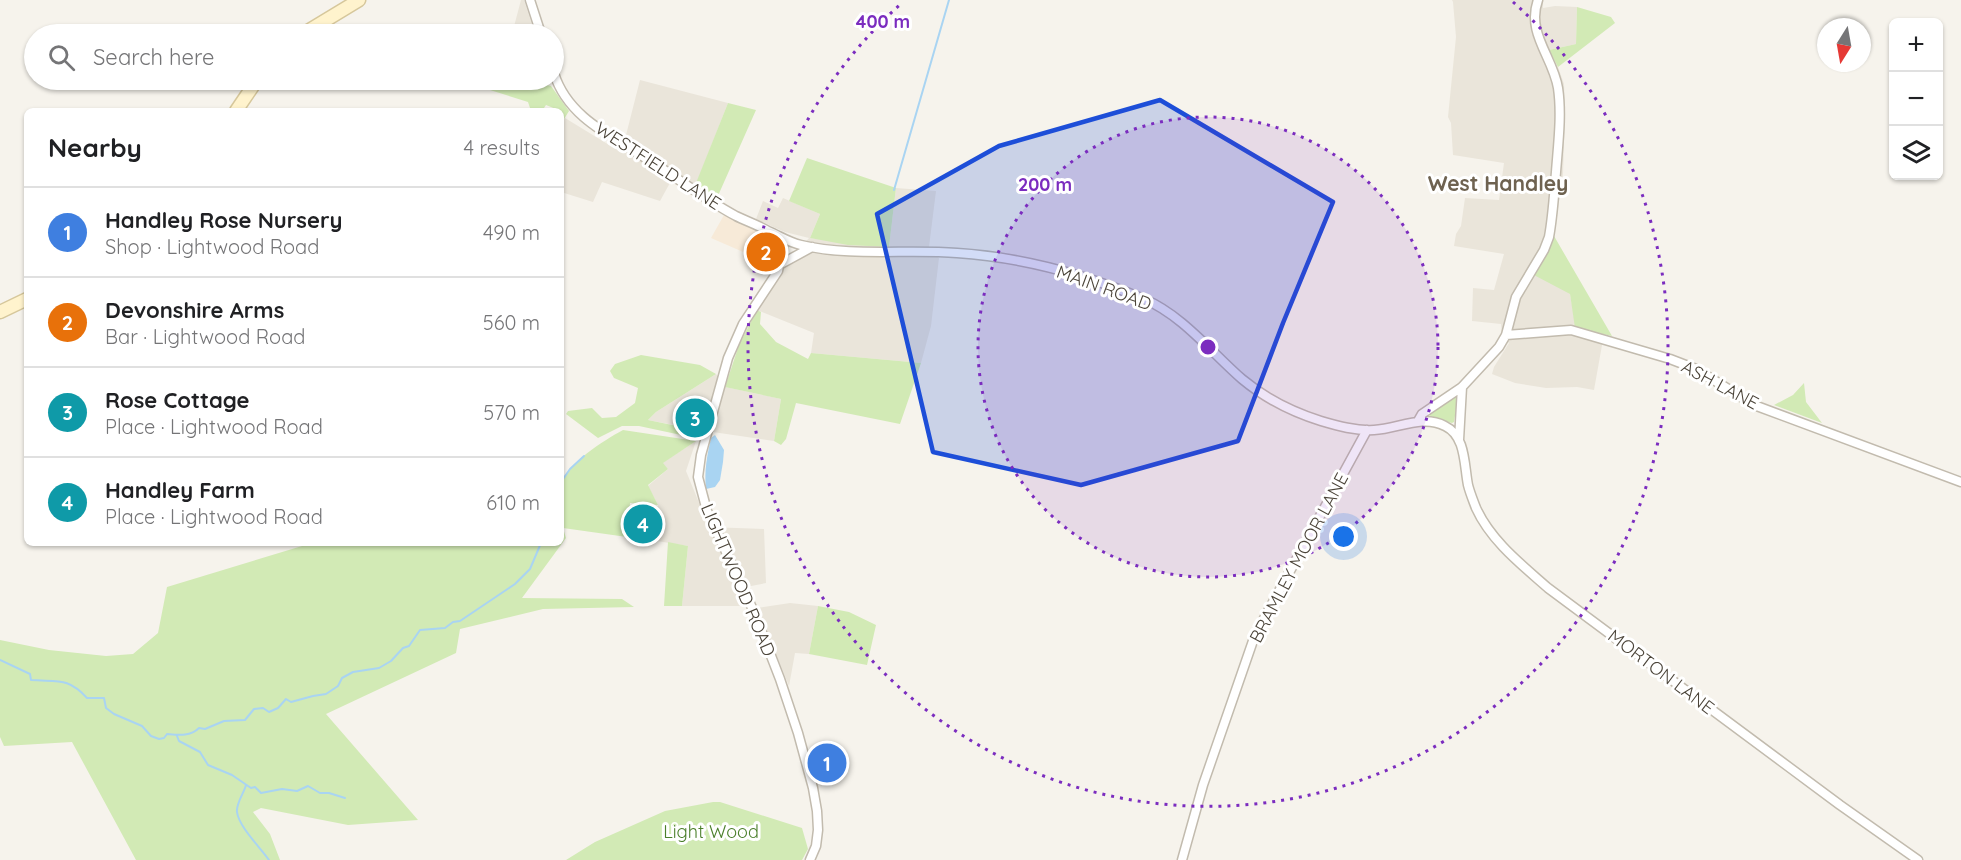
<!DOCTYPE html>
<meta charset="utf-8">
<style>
:root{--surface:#fff;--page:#f6f6f6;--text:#202124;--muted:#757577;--line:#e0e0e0;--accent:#fc3f1d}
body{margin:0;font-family:Quicksand,sans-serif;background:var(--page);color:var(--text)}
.controls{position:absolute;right:18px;top:18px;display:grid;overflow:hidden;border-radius:9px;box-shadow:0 2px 4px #0004}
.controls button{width:54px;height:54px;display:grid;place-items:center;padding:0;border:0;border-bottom:2px solid var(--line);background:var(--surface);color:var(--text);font:30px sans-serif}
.compass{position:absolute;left:1817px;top:18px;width:54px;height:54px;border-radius:50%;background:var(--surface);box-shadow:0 2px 4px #0004;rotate:191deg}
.you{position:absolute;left:1344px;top:537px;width:21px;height:21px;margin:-15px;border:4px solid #fff;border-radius:50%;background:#1a73e8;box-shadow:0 0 0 9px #1a73e833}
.badge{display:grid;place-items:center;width:39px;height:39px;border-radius:50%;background:var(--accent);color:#fff;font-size:20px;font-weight:700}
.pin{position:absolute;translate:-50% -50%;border:3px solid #fff;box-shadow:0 2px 6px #0006}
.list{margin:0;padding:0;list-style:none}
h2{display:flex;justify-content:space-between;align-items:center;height:78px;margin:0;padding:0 24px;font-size:26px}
h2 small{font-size:20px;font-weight:400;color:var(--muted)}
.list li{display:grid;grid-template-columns:39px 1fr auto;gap:18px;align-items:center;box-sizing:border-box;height:90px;padding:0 24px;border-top:2px solid var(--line)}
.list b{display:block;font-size:22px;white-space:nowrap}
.list p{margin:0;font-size:20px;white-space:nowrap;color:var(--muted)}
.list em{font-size:20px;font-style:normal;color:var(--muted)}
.icon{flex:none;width:33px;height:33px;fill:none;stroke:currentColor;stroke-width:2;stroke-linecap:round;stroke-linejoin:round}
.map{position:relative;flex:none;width:1961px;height:860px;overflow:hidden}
.search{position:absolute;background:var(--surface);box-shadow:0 2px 4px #0004;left:24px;top:24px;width:540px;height:66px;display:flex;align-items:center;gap:15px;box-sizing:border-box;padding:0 21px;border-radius:33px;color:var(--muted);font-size:22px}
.panel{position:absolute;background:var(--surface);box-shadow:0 2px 4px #0004;left:24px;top:108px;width:540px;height:438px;border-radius:9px}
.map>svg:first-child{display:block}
</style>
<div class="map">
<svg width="1961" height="860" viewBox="0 0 1961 860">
<rect width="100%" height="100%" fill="#f6f3ec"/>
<path fill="#eae5da" d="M 521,0 L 524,0 L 535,34 L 512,34 Z
M 1452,0 L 1543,0 L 1543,8 L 1555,6 L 1577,7 L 1576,44 L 1549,50 L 1558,67 L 1564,84 L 1565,110 L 1563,174 L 1554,236 L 1550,247 L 1570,294 L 1576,328 L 1604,334 L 1594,390 L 1577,387 L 1546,388 L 1515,383 L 1492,374 L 1494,367 L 1509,343 L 1502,336 L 1501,324 L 1472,321 L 1473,288 L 1494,290 L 1504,254 L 1454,246 L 1456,234 L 1461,226 L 1465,198 L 1499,200 L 1504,163 L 1453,155 L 1451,123 L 1448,117 L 1456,37 L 1453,2 Z
M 640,80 L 728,103 L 692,195 L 671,181 L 660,201 L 602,182 L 593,202 L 561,192 L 561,124 L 565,118 L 619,151 L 625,139 Z
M 896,188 L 936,191 L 929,247 L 939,258 L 931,326 L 921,363 L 811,353 L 814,333 L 757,310 L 784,267 L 809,238 L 785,232 L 756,219 L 763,201 L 778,208 L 783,198 L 820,214 L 810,238 L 889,247 Z
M 716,374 L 726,387 L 781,399 L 774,441 L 699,430 L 648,420 L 656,412 Z
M 696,441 L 686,471 L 709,527 L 764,529 L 766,583 L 736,589 L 743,606 L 682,606 L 688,546 L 657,541 L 658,505 L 648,486 L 668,469 L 662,463 Z
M 790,603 L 818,606 L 809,654 L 795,653 L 789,686 L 757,608 Z"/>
<path fill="#f7ead8" d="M 724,215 L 767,234 L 775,241 L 779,253 L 773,265 L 711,238 Z"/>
<path fill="#d2eab5" d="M 1577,7 L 1611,17 L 1615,23 L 1558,67 L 1549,50 L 1576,44 Z
M 458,80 L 524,80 L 551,86 L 569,111 L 561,124 L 561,111 L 557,111 L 556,109 L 546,105 L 542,111 L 531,111 L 528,102 Z
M 728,103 L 756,110 L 717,198 L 696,183 Z
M 807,158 L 896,188 L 889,247 L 848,245 L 810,238 L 820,214 L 789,201 Z
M 1554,236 L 1612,336 L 1575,328 L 1570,294 L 1532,274 L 1550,247 Z
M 757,310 L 761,312 L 760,324 L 776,342 L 808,359 L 811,353 L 921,363 L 900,424 L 796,403 L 786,439 L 781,445 L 774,441 L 781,399 L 725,387 L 739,345 Z
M 641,355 L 700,365 L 716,374 L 656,412 L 648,420 L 682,427 L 681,435 L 639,426 L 622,426 L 598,438 L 566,414 L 568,411 L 592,408 L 602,418 L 616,417 L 635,403 L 638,388 L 614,378 L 610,371 L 615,364 Z
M 1804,383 L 1806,402 L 1822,423 L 1774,405 L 1793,395 Z
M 1455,396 L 1458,397 L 1454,422 L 1452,423 L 1430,416 L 1430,414 Z
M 623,430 L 696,441 L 663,463 L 668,469 L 648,485 L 658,505 L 630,503 L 627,537 L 563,528 L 566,538 L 522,598 L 622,599 L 634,607 L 543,609 L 460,629 L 456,653 L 326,714 L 418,820 L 348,825 L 261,808 L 253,812 L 270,834 L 280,860 L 136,860 L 72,742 L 4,746 L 0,737 L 0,640 L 49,650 L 106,656 L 133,654 L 158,633 L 167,587 L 312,543 L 561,543 C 561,528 558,500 561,486 C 567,463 603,441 623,430 Z
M 668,542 L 688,546 L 682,606 L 664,606 Z
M 818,606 L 849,612 L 876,625 L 867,665 L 809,654 Z
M 713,802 L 720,802 L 802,828 L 808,849 L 802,860 L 566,860 L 595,842 L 665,811 Z"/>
<path fill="#a9d4f2" d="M 715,435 L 724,450 L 723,462 L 720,480 L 715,487 L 706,489 C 704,471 707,456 711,438 Z"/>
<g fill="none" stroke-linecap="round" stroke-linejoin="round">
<path stroke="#a9d4f2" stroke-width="2" d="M 894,190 L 949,0
M 561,482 L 570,469 L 584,456
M 0,660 L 30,674 L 31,680 C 58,682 68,677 87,698 L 104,698 L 106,708 L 114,714 L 142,726 L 151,736 L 159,739 L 164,738 L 167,734 C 178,735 190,737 199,728 L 205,729 L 224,721 L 245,720 L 254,709 L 263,708 L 269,712 L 278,708 L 286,699 L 291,702 L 313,696 L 326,694 L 338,686 L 342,678 L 353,672 L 379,668 L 391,661 L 403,648 L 409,646 L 420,630 L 445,628 L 453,622 L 460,621 L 515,584 L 530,569 L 541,543
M 177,736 L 179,741 L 200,752 L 208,765 L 232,775 L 251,788 L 255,787 L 261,793 L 282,789 L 297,791 L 308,786 L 320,793 L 329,793 L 345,798
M 246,785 C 244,793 236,803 237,812 C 239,827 260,847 269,860"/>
<defs>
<path id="street" d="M 530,0 L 541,34
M 554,73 C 567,116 609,135 644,157 C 675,176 704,199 736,216 C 746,221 758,225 768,231 C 780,236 788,242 801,245 C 851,257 906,249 957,253 C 1020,257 1086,275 1144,299 C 1182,315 1211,352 1242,379 C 1266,399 1292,412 1321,421 C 1338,426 1356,431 1374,430 C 1398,429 1422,414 1445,426 C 1466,436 1464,465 1468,485 C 1470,493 1473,500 1476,508 C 1491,541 1522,565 1548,588 L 1840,805 L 1918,860
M 781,239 L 783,246 L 778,271 L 743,324 L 728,358 L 701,455 L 698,477 L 707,511 L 754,612 L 780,679 L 798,733 L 813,788 L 817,811 L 818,830 L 816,846 L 810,860
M 781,264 L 812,247
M 1506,335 L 1571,330 L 1670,359 L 1696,369 L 1754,405 L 1961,482
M 1418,421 L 1422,414 L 1462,387 L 1499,347 L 1506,335 L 1516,297 L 1544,250 L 1549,237 C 1553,215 1554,194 1556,172 C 1558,145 1562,115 1558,88 C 1553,57 1526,33 1538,0
M 1459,440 L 1462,387
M 1182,860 L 1203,785 L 1255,635 L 1367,430"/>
<path id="secondary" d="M 303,34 L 359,0
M 236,111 L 257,80
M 0,312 L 27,299"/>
</defs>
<use href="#street" stroke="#c2bbae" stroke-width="11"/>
<use href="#secondary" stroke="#d6c79b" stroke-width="15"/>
<use href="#street" stroke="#fff" stroke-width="8"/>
<use href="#secondary" stroke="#fff3cd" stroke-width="12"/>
</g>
<path fill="#1d4ed8" fill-opacity="0.2" stroke="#1d4ed8" stroke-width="4.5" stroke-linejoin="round" d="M 1160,100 L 1333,202 L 1283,323 L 1238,441 L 1081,485 L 933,452 L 877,214 L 999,146 Z"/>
<circle cx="1208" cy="347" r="230" fill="#7b2cbf" fill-opacity=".12"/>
<g fill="none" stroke="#7b2cbf" stroke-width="3" stroke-dasharray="3 6">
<circle cx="1208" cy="347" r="230"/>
<path d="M1513 2A460 460 0 1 1 903 2"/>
</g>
<g text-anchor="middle" stroke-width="6" stroke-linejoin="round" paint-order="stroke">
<g font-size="18" fill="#4b4439" stroke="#fff">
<text transform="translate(658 166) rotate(33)" y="6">WESTFIELD LANE</text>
<text transform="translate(1104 288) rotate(20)" y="6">MAIN ROAD</text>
<text transform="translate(1720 385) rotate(28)" y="6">ASH LANE</text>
<text transform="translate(1299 558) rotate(-62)" y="6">BRAMLEY MOOR LANE</text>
<text transform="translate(738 580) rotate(67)" y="6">LIGHTWOOD ROAD</text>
<text transform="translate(1661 672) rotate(37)" y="6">MORTON LANE</text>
</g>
<g font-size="18" fill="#4a7f2a" stroke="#fff">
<text x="711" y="838">Light Wood</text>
</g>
<g font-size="21" font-weight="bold" fill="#6e6250" stroke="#fff">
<text x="1498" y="191">West Handley</text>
</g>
</g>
<circle cx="1208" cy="347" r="9" fill="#7b2cbf" stroke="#fff" stroke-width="3"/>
<g font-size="18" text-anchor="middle" font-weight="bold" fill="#7b2cbf" stroke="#fff" stroke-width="6" stroke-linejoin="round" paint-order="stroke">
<text x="883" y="28">400 m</text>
<text x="1045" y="191">200 m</text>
</g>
</svg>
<div class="controls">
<button>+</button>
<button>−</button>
<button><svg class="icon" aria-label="layers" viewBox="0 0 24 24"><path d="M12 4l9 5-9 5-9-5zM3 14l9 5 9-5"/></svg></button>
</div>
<svg class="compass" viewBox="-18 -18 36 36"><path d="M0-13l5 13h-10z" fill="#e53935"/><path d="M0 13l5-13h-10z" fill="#757577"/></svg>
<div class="you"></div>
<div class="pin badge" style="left:827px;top:763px;background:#3f7fe0">1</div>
<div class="pin badge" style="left:766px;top:252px;background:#e8710a">2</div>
<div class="pin badge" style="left:695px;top:418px;background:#0f9aa8">3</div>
<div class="pin badge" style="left:643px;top:524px;background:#0f9aa8">4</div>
<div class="search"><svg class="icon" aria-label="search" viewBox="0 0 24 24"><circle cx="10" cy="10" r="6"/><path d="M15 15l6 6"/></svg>Search here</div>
<section class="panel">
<h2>Nearby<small>4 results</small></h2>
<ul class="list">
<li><span class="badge" style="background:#3f7fe0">1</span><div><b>Handley Rose Nursery</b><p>Shop · Lightwood Road</p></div><em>490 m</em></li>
<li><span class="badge" style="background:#e8710a">2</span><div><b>Devonshire Arms</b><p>Bar · Lightwood Road</p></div><em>560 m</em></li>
<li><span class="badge" style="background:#0f9aa8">3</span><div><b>Rose Cottage</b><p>Place · Lightwood Road</p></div><em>570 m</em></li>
<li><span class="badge" style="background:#0f9aa8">4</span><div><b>Handley Farm</b><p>Place · Lightwood Road</p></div><em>610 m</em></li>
</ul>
</section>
</div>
